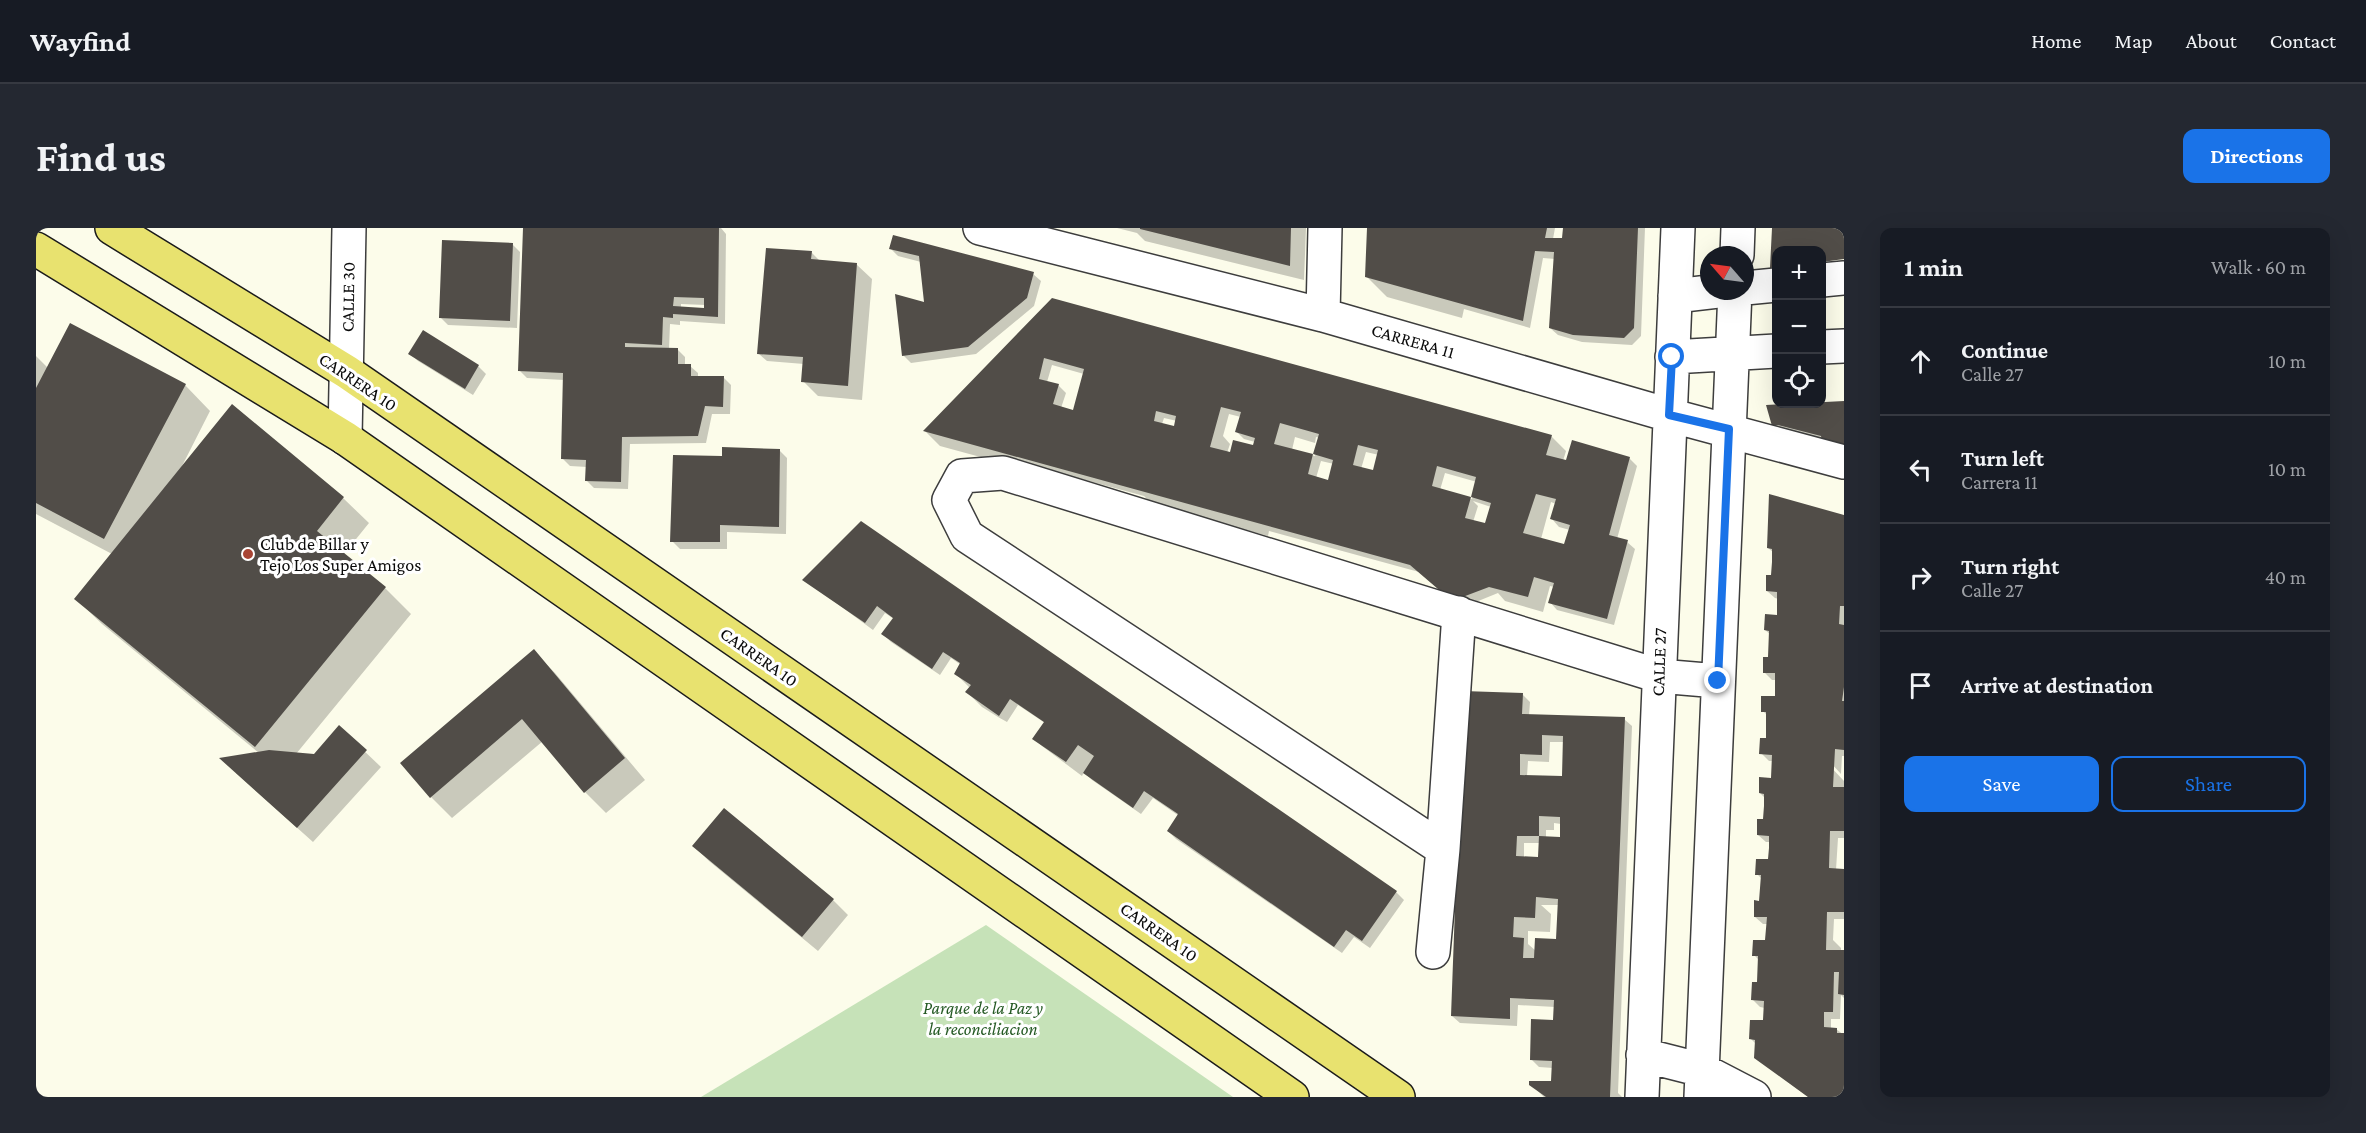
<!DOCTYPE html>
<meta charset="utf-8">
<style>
:root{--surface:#171b24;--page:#242831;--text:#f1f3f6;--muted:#9ea1a6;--line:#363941;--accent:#1a73e8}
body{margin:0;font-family:"Crimson Pro",serif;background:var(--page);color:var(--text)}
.controls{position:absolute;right:18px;top:18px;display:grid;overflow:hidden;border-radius:12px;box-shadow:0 6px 24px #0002}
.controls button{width:54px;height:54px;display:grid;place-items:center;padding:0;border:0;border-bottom:2px solid var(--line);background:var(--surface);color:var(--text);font:30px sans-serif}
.compass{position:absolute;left:1664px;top:18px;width:54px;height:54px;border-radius:50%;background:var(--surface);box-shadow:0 6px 24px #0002;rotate:298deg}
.stop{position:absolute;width:18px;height:18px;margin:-14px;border:4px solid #1a73e8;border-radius:50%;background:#fff}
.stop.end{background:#1a73e8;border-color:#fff;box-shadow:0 2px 6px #0008}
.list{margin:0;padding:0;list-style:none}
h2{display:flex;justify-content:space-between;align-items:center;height:78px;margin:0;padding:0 24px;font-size:26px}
h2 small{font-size:20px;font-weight:400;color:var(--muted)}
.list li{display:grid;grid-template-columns:39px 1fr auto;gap:18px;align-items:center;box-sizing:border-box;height:108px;padding:0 24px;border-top:2px solid var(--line)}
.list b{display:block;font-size:22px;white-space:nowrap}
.list p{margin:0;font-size:20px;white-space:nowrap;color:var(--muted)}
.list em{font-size:20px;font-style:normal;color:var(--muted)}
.actions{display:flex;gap:12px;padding:18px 24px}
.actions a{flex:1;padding:14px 0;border:2px solid var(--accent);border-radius:12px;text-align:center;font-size:21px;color:var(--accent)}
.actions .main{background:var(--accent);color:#fff}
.icon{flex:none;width:33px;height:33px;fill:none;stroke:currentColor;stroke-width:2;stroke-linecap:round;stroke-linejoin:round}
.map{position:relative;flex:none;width:1808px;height:869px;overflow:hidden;border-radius:12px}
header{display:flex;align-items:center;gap:36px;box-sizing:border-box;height:84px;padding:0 30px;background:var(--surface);border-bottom:2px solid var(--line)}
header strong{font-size:28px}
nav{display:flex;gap:33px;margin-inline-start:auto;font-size:21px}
.intro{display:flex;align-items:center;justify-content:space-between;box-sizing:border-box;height:144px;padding:0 36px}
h1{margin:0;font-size:42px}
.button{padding:15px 27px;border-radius:12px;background:var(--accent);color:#fff;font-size:21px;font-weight:700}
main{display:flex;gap:36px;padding:0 36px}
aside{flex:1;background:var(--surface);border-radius:12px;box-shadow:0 6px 24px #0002}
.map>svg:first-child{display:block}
</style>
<header>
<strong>Wayfind</strong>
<nav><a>Home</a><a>Map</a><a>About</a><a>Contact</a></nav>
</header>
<div class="intro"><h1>Find us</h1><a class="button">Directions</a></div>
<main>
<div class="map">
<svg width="1808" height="869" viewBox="0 0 1808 869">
<rect width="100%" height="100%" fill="#fcfcea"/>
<path fill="#c6e2b8" d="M 950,697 L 1197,869 L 665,869 Z"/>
<path fill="#0003" fill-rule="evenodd" d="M 489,0 L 685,0 L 690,6 L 689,96 L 644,93 L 644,97 L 634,96 L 633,121 L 641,121 L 649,129 L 649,137 L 654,138 L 662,145 L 662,149 L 687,149 L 695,157 L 694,186 L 676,186 L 670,215 L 594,216 L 592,261 L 558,260 L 551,253 L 551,239 L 534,238 L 526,230 L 528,152 L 491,150 L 484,143 ZM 645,76 L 669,77 L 669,82 L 645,80 Z
M 1081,0 L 1270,0 L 1268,52 L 1109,13 L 1101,5 Z
M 1332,0 L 1519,0 L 1517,11 L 1527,12 L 1529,0 L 1609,0 L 1605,108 L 1596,117 L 1546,114 L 1522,107 L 1514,100 L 1519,31 L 1507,30 L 1494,100 L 1428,81 L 1426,90 L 1351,69 L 1330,48 Z
M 1737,0 L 1808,0 L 1808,30 L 1786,32 L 1786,22 L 1740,22 L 1740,44 L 1736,39 Z
M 476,16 L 484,24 L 481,100 L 412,97 L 404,89 Z
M 855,21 L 997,46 L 1005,53 L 998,78 L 940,126 L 875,135 L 867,127 L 890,76 L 885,34 L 862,28 Z
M 775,24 L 783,32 L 820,36 L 836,51 L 826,172 L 782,168 L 767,153 L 768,136 L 731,133 L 723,126 Z
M 1016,72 L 1515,208 L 1530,223 L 1527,233 L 1593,230 L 1601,238 L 1581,311 L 1591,314 L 1599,321 L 1578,397 L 1521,382 L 1514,374 L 1518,359 L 1514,358 L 1507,384 L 1469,373 L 1462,365 L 1425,380 L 1383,344 L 1233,303 L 1232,308 L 1116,276 L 1108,268 L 998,238 L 996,243 L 904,218 L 889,203 ZM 1016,137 L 1048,146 L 1038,184 L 1025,180 L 1030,165 L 1022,157 L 1011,154 ZM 1193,186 L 1205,189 L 1201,204 L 1208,211 L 1219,214 L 1218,219 L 1191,225 L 1194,216 L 1187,208 ZM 1128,190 L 1141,193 L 1139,200 L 1126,196 ZM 1259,209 L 1279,215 L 1280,209 L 1284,210 L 1279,228 L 1256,222 ZM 1330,224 L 1343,227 L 1338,244 L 1325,241 ZM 1285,233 L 1298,236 L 1293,254 L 1280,250 ZM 1409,245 L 1441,254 L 1436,271 L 1404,262 ZM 1437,273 L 1455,279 L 1450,297 L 1437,294 L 1442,278 ZM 1515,274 L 1520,276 L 1516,291 L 1523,299 L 1534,302 L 1529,318 L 1505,311 Z
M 374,126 L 442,138 L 450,146 L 437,167 L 382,133 Z
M 0,128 L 12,140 L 149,157 L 174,183 L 145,240 L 307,270 L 333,295 L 308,326 L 349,360 L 375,386 L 260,526 L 278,528 L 303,499 L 345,539 L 277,614 L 200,545 L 223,525 L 66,396 L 40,371 L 76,326 L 0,286 Z
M 1808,175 L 1808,229 L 1752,213 L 1737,198 Z
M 743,222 L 751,230 L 750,306 L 691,304 L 691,321 L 644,321 L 636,313 L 687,230 Z
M 1808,288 L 1808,528 L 1806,528 L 1805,546 L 1794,534 L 1792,536 L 1808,553 L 1808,610 L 1802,610 L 1800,642 L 1808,642 L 1808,691 L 1798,691 L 1797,712 L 1805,720 L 1805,724 L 1808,724 L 1808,770 L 1805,767 L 1804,791 L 1795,791 L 1795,801 L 1800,801 L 1808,807 L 1808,869 L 1772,869 L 1720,830 L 1720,816 L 1715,811 L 1728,794 L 1729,780 L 1724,779 L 1716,771 L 1722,756 L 1723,732 L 1718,727 L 1731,714 L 1732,696 L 1727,696 L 1719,689 L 1725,674 L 1726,651 L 1721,646 L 1733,633 L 1734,614 L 1730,614 L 1722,607 L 1728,593 L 1729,570 L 1724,565 L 1737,551 L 1737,533 L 1733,533 L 1725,525 L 1731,512 L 1732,488 L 1727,483 L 1740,470 L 1740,452 L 1736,452 L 1728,444 L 1734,430 L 1735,407 L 1729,402 L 1743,388 L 1743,371 L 1739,370 L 1731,363 L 1737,348 L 1738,325 L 1732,320 Z
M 769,352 L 1059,457 L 1360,664 L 1368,672 L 1334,720 L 1318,709 L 1306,725 L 1140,611 L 1132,603 L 1143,588 L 1117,570 L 1105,586 L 1056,552 L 1048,544 L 1046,548 L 1006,518 L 998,510 L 1009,495 L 982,477 L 971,494 L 962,489 L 946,479 L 931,464 L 934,460 L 920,446 L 925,437 L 915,430 L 904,447 L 855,414 L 847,406 L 858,391 L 849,385 L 837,402 Z
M 498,424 L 519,445 L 609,552 L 570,585 L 549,564 L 507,513 L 416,590 L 395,569 Z
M 1486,466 L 1494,474 L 1493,488 L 1588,491 L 1596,498 L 1582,865 L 1586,869 L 1508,869 L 1495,856 L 1519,855 L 1517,840 L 1503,839 L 1496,832 L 1518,794 L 1519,779 L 1482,777 L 1481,798 L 1424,795 L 1416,788 ZM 1514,514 L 1529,514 L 1528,550 L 1491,548 L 1492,533 L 1513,534 ZM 1518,595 L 1525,596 L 1525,611 L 1510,610 L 1510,602 L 1518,602 ZM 1488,615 L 1504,615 L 1503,631 L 1488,630 ZM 1505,677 L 1523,677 L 1522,712 L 1500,723 L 1492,716 L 1492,703 L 1514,704 L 1515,686 Z
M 658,618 L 797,672 L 812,687 L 782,723 L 673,633 Z"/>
<path fill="#514d48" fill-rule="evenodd" d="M 487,0 L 683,0 L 682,89 L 637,86 L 637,90 L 627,89 L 626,117 L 589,115 L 589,119 L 642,120 L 642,136 L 655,136 L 655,148 L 688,148 L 687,179 L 669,178 L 662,208 L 586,209 L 585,254 L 549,253 L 550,232 L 525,231 L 527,145 L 482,143 ZM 638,69 L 668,70 L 668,80 L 637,78 Z
M 1104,0 L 1255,0 L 1254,38 L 1104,1 Z
M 1331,0 L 1511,0 L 1509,10 L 1526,10 L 1527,0 L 1602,0 L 1598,100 L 1588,110 L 1537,107 L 1513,100 L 1518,24 L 1499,23 L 1487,93 L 1329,49 Z
M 1736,0 L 1808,0 L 1808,31 L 1786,34 L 1786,22 L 1740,22 L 1740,39 L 1734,40 Z
M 857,7 L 998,44 L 991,70 L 932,119 L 866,128 L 859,66 L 888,74 L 883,28 L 853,21 Z
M 406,12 L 477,15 L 474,93 L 403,90 Z
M 730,20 L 776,23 L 775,31 L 821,35 L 812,158 L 765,154 L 767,129 L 721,126 Z
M 1016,70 L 1516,207 L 1510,227 L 1530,232 L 1536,212 L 1594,229 L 1573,307 L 1592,312 L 1571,391 L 1512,375 L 1518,355 L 1498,349 L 1492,369 L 1453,359 L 1416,373 L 1374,337 L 887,203 ZM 1008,130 L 1048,141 L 1037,182 L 1017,176 L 1023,156 L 1003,151 ZM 1185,179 L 1205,184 L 1199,204 L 1219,210 L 1217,217 L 1197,212 L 1194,224 L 1174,219 ZM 1120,183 L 1140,188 L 1138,198 L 1118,193 ZM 1244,195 L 1283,206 L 1277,226 L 1297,232 L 1292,252 L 1272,246 L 1277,226 L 1238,216 ZM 1322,217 L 1342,222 L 1337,242 L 1317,237 ZM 1401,238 L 1440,249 L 1435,269 L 1396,258 ZM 1500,266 L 1520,271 L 1514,291 L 1534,297 L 1528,316 L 1487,305 ZM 1435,269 L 1455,275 L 1449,295 L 1429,290 Z
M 34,95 L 150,156 L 68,311 L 0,275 L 0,160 Z
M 387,102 L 443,137 L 429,161 L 372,126 Z
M 1808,173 L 1808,219 L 1786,213 L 1785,208 L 1742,197 L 1736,198 L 1730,177 Z
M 196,176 L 308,269 L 281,303 L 350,359 L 219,519 L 38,371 Z
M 686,219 L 744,221 L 743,299 L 684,297 L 684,314 L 634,314 L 637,227 L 686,228 Z
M 1733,266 L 1808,287 L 1808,378 L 1804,378 L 1803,396 L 1808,397 L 1808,459 L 1806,473 L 1808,473 L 1808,522 L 1799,521 L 1797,559 L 1808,559 L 1808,603 L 1794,603 L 1793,640 L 1808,641 L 1808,684 L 1791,684 L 1790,722 L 1808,722 L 1808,767 L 1802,766 L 1803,744 L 1798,744 L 1797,784 L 1788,784 L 1788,799 L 1801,800 L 1801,805 L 1808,805 L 1808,869 L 1772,869 L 1718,830 L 1719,812 L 1713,811 L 1714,792 L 1727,792 L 1728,773 L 1715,772 L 1716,754 L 1721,754 L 1722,728 L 1716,728 L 1717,712 L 1729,712 L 1731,689 L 1718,689 L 1718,672 L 1723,673 L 1725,647 L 1719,647 L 1720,631 L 1732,631 L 1733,620 L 1733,608 L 1721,607 L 1721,591 L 1727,591 L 1728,578 L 1728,566 L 1723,565 L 1723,549 L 1735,550 L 1736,527 L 1723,526 L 1724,510 L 1730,510 L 1730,484 L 1725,484 L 1725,468 L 1739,468 L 1739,445 L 1727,445 L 1727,429 L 1732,429 L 1733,403 L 1728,402 L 1729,386 L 1741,387 L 1741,364 L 1730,363 L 1730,347 L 1735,347 L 1736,334 L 1736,321 L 1731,320 Z
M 825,293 L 1361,663 L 1326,713 L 1310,702 L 1298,719 L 1131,603 L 1142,586 L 1108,563 L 1097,580 L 1047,545 L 1058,528 L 1042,517 L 1030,534 L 996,511 L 1008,494 L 974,471 L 963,488 L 929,464 L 935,457 L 918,446 L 924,435 L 907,424 L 896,441 L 845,406 L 857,390 L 841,378 L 829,395 L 766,352 Z
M 498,421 L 589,530 L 548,565 L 486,491 L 394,570 L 364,535 Z
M 1427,463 L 1487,465 L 1486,486 L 1589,489 L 1574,869 L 1510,869 L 1493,857 L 1493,853 L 1515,853 L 1516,833 L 1494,832 L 1495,791 L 1517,792 L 1518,772 L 1474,770 L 1474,791 L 1415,788 ZM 1506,507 L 1527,508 L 1526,548 L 1484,547 L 1484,526 L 1506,527 ZM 1503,588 L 1524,589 L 1524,609 L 1503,608 L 1502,629 L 1480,628 L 1481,608 L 1503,608 ZM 1500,669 L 1522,671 L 1520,711 L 1499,710 L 1498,730 L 1487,730 L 1488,710 L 1477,709 L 1478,689 L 1499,690 Z
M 303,497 L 331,522 L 261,600 L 183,530 L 233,522 L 278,526 Z
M 688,580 L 798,671 L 766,709 L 656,618 Z"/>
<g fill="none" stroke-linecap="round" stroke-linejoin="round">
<defs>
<path id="minor" d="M 944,0 L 1287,87 L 1633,187 L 1808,234
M 1701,27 L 1702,0
M 1786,52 L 1808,50
M 1709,60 L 1740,57
M 1639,68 L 1682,63
M 1287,87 L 1289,0
M 1786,119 L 1808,118
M 1636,129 L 1740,123
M 309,210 L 313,0
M 1407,621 L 931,308 L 913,272 L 926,248 L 967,245 L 1623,448 L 1682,453
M 1397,724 L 1407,621 L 1423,385
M 1607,827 L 1666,842 L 1718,869
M 1606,869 L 1642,0
M 1665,869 L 1699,63"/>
<path id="major" d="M 76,0 L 311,144 L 1362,869
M 0,21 L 309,210 L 1256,869"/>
</defs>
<use href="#minor" stroke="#3d3d3d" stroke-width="36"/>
<use href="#major" stroke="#1b1b1b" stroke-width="36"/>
<use href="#minor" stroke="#fff" stroke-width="33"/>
<use href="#major" stroke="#e8e26f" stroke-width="33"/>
</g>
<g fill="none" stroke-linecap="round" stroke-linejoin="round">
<path stroke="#1a73e8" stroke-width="8" d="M 1636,129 L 1633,187 L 1693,201 L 1682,453"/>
</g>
<circle fill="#a84534" stroke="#fff" stroke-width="2" cx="212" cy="326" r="6"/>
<g text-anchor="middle" stroke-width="6" stroke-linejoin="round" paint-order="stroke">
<g font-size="18" fill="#0a0a0a" stroke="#fff">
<text transform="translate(312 69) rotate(-89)" y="6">CALLE 30</text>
<text transform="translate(1377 113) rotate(16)" y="6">CARRERA 11</text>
<text transform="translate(322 154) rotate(34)" y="6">CARRERA 10</text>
<text transform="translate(723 429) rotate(35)" y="6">CARRERA 10</text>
<text transform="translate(1623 434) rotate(-88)" y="6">CALLE 27</text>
<text transform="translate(1123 704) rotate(35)" y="6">CARRERA 10</text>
</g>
<g font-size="18" fill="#0a0a0a" stroke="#fff" text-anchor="start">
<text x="224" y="322">Club de Billar y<tspan x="224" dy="21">Tejo Los Super Amigos</tspan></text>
</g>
<g font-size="18" font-style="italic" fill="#245923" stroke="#fff">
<text x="947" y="786">Parque de la Paz y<tspan x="947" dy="21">la reconciliacion</tspan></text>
</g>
</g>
</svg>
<div class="controls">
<button>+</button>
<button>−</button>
<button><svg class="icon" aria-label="locate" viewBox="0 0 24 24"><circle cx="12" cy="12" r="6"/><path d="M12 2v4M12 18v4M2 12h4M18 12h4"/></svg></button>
</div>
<svg class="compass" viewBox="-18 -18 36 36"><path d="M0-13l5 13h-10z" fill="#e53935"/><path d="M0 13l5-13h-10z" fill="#9ea1a6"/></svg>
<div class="stop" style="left:1636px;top:129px"></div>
<div class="stop end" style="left:1682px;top:453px"></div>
</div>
<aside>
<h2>1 min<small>Walk · 60 m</small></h2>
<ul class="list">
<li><svg class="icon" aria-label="ahead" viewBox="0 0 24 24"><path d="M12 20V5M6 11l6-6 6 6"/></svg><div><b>Continue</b><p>Calle 27</p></div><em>10 m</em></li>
<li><svg class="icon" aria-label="left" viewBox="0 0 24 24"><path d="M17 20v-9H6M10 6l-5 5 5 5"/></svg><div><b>Turn left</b><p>Carrera 11</p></div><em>10 m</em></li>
<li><svg class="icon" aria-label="right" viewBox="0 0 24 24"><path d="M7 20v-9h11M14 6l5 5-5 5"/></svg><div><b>Turn right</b><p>Calle 27</p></div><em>40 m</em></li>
<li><svg class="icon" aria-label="arrive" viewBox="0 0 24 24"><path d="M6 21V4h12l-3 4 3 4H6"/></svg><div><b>Arrive at destination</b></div></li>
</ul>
<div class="actions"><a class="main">Save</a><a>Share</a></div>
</aside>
</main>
